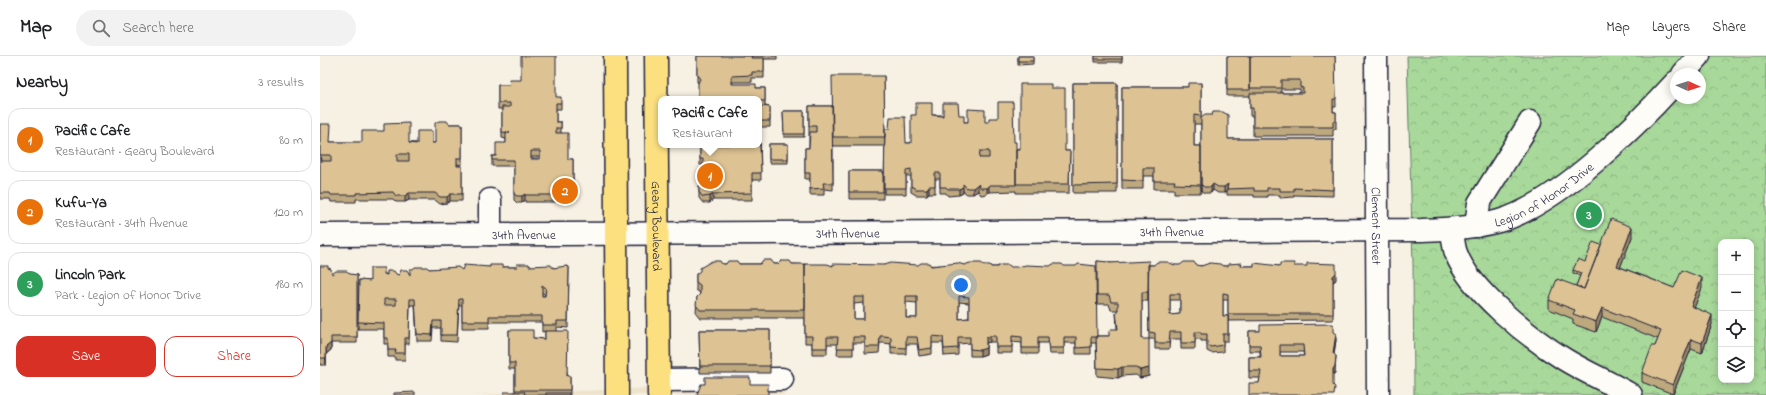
<!DOCTYPE html>
<meta charset="utf-8">
<style>
:root{--surface:#fff;--page:#f2f2f2;--text:#202124;--muted:#757577;--line:#e0e0e0;--accent:#d93025}
body{margin:0;font-family:"Indie Flower",sans-serif;background:var(--page);color:var(--text)}
.controls{position:absolute;right:12px;bottom:12px;display:grid;overflow:hidden;border-radius:8px;box-shadow:0 2px 10px #0003}
.controls button{width:36px;height:36px;display:grid;place-items:center;padding:0;border:0;border-bottom:1px solid var(--line);background:var(--surface);color:var(--text);font:20px sans-serif}
.compass{position:absolute;left:1350px;top:12px;width:36px;height:36px;border-radius:50%;background:var(--surface);box-shadow:0 2px 10px #0003;rotate:93deg}
.you{position:absolute;left:641px;top:229px;width:14px;height:14px;margin:-10px;border:3px solid #fff;border-radius:50%;background:#1a73e8;box-shadow:0 0 0 6px #1a73e833}
.badge{display:grid;place-items:center;width:26px;height:26px;border-radius:50%;background:var(--accent);color:#fff;font-size:13px;font-weight:700}
.pin{position:absolute;translate:-50% -50%;border:2px solid #fff;box-shadow:0 1px 4px #0006}
.popup{position:absolute;left:338px;top:40px;width:104px;height:52px;box-sizing:border-box;display:grid;place-content:center;border-radius:8px;background:var(--surface);filter:drop-shadow(0 1px 3px #0005);font-size:13px;white-space:nowrap;color:var(--muted)}
.popup b{font-size:15px;color:var(--text)}
.popup::after{content:'';position:absolute;left:50%;top:100%;margin-left:-8px;border:8px solid transparent;border-top-color:var(--surface)}
.list{margin:0;padding:0;list-style:none}
h2{display:flex;justify-content:space-between;align-items:center;height:52px;margin:0;padding:0 16px;font-size:17px}
h2 small{font-size:13px;font-weight:400;color:var(--muted)}
.list li{display:grid;grid-template-columns:26px 1fr auto;gap:12px;align-items:center;box-sizing:border-box;height:64px;margin:0 8px 8px;padding:0 8px;border:1px solid var(--line);border-radius:12px}
.list b{display:block;font-size:15px;white-space:nowrap}
.list p{margin:0;font-size:13px;white-space:nowrap;color:var(--muted)}
.list em{font-size:13px;font-style:normal;color:var(--muted)}
.actions{display:flex;gap:8px;padding:12px 16px}
.actions a{flex:1;padding:9px 0;border:1px solid var(--accent);border-radius:12px;text-align:center;font-size:14px;color:var(--accent)}
.actions .main{background:var(--accent);color:#fff}
.icon{flex:none;width:22px;height:22px;fill:none;stroke:currentColor;stroke-width:2;stroke-linecap:round;stroke-linejoin:round}
.map{position:relative;flex:none;width:1446px;height:339px;overflow:hidden}
header{display:flex;align-items:center;gap:24px;box-sizing:border-box;height:56px;padding:0 20px;background:var(--surface);border-bottom:1px solid var(--line)}
header strong{font-size:19px}
nav{display:flex;gap:22px;margin-inline-start:auto;font-size:14px}
.search{width:280px;height:36px;background:var(--page);display:flex;align-items:center;gap:10px;box-sizing:border-box;padding:0 14px;border-radius:22px;color:var(--muted);font-size:15px}
main{display:flex}
aside{flex:1;background:var(--surface)}
.map>svg:first-child{display:block}
</style>
<header>
<strong>Map</strong>
<div class="search"><svg class="icon" aria-label="search" viewBox="0 0 24 24"><circle cx="10" cy="10" r="6"/><path d="M15 15l6 6"/></svg>Search here</div>
<nav><a>Map</a><a>Layers</a><a>Share</a></nav>
</header>
<main>
<aside>
<h2>Nearby<small>3 results</small></h2>
<ul class="list">
<li><span class="badge" style="background:#e8710a">1</span><div><b>Pacific Cafe</b><p>Restaurant · Geary Boulevard</p></div><em>80 m</em></li>
<li><span class="badge" style="background:#e8710a">2</span><div><b>Kufu-Ya</b><p>Restaurant · 34th Avenue</p></div><em>120 m</em></li>
<li><span class="badge" style="background:#2e9e5b">3</span><div><b>Lincoln Park</b><p>Park · Legion of Honor Drive</p></div><em>180 m</em></li>
</ul>
<div class="actions"><a class="main">Save</a><a>Share</a></div>
</aside>
<div class="map">
<svg width="1446" height="339" viewBox="0 0 1446 339">
<defs>
<pattern id="forest-crowns" width="20" height="18" patternUnits="userSpaceOnUse"><rect width="20" height="18" fill="#a8d99a"/><path d="M2 6a3 3 0 1 1 6 0M12 15a3 3 0 1 1 6 0" fill="none" stroke="#90ba86"/></pattern>
</defs>
<rect width="100%" height="100%" fill="#f7f1e3"/>
<filter id="ink" filterUnits="userSpaceOnUse"><feTurbulence type="fractalNoise" baseFrequency=".025" numOctaves="2"/><feDisplacementMap in="SourceGraphic" scale="8" xChannelSelector="R" yChannelSelector="G"/><feConvolveMatrix kernelMatrix="1 2 1 2 8 2 1 2 1" color-interpolation-filters="sRGB"/></filter>
<g filter="url(#ink)">
<path fill="#efe3cb" d="M 464,330 L 464,339 L 149,339 L 360,331 Z"/>
<path fill="url(#forest-crowns)" stroke="#657e6a" fill-rule="evenodd" d="M 1087,0 L 1446,0 L 1446,339 L 1094,339 L 1093,209 ZM 1356,18 L 1380,18 L 1380,42 L 1356,42 ZM 1401,186 L 1431,186 L 1431,324 L 1401,324 Z"/>
<g fill="none" stroke-linecap="round" stroke-linejoin="round">
<defs>
<g id="minor">
<path id="s1" d="M 1056,0 L 1058,339"/>
<path d="M 1363,18 L 1379,0"/>
<path d="M 170,144 L 170,178"/>
<path d="M 1156,170 L 1159,147 L 1210,66"/>
<path d="M 1132,173 C 1133,180 1133,189 1136,197 C 1149,234 1210,282 1244,303 C 1265,316 1289,326 1311,339"/>
<path id="s2" d="M 0,179 L 1101,174 C 1127,173 1154,172 1179,165 C 1238,148 1315,71 1356,26"/>
<path d="M 339,324 L 462,323"/>
</g>
<g id="major">
<path d="M 295,0 L 297,339"/>
<path id="s3" d="M 336,0 L 339,339"/>
</g>
</defs>
<use href="#minor" stroke="#22223b" stroke-width="25"/>
<use href="#major" stroke="#22223b" stroke-width="25"/>
<use href="#minor" stroke="#fdfcf7" stroke-width="22"/>
<use href="#major" stroke="#fce080" stroke-width="22"/>
</g>
<path fill="#bea87e" stroke="#22223b" fill-rule="evenodd" d="M 377,0 L 457,0 L 457,3 L 444,3 L 444,22 L 432,22 L 432,26 L 412,26 L 412,28 L 436,32 L 445,32 L 445,50 L 450,51 L 450,71 L 440,71 L 441,124 L 432,124 L 432,144 L 393,144 L 390,147 L 383,147 L 379,142 L 379,130 L 383,128 L 383,109 L 380,109 L 380,89 L 439,89 L 439,43 L 378,27 L 377,26 Z
M 698,0 L 713,0 L 713,8 L 698,9 Z
M 775,0 L 802,0 L 802,6 L 775,6 Z
M 907,0 L 1015,0 L 1016,51 L 1013,51 L 1013,56 L 1016,56 L 1016,73 L 1013,73 L 1013,80 L 933,80 L 933,60 L 930,60 L 930,40 L 907,40 ZM 961,33 L 980,33 L 980,37 L 961,37 Z
M 564,20 L 565,90 L 513,90 L 513,134 L 504,133 L 504,139 L 490,139 L 490,123 L 485,123 L 485,92 L 489,92 L 489,50 L 512,50 Z
M 753,27 L 797,27 L 797,137 L 753,137 Z
M 881,27 L 881,62 L 908,83 L 1013,83 L 1013,140 L 974,139 L 974,141 L 960,142 L 960,139 L 947,139 L 947,141 L 934,141 L 934,139 L 907,139 L 907,135 L 904,137 L 898,137 L 893,134 L 891,137 L 884,137 L 881,134 L 881,68 L 874,68 L 874,90 L 881,90 L 881,137 L 854,137 L 854,133 L 834,133 L 834,120 L 823,120 L 823,133 L 802,133 L 802,31 L 868,31 Z
M 178,29 L 236,41 L 241,47 L 241,53 L 236,53 L 236,66 L 241,66 L 241,77 L 248,103 L 253,103 L 253,143 L 250,144 L 250,146 L 205,146 L 205,144 L 202,147 L 197,147 L 194,144 L 194,110 L 172,110 L 172,100 L 176,100 L 186,87 L 186,83 L 182,82 L 182,53 L 178,53 ZM 211,101 L 220,101 L 220,103 L 211,103 Z
M 731,32 L 745,95 L 750,95 L 749,137 L 696,137 L 696,135 L 669,136 L 667,138 L 661,139 L 658,135 L 653,138 L 647,138 L 643,135 L 643,137 L 639,139 L 628,140 L 626,137 L 620,137 L 620,123 L 615,123 L 615,137 L 609,137 L 607,139 L 596,139 L 591,136 L 591,120 L 586,120 L 586,138 L 564,138 L 565,73 L 586,87 L 591,87 L 612,59 L 639,59 L 644,66 L 665,66 L 694,86 L 696,93 L 700,93 Z
M 463,55 L 484,55 L 484,81 L 464,81 Z
M 0,68 L 10,86 L 112,87 L 115,87 L 129,68 L 142,68 L 142,109 L 137,108 L 137,110 L 142,110 L 142,145 L 130,145 L 127,147 L 120,148 L 115,144 L 89,144 L 85,146 L 76,146 L 73,143 L 36,143 L 36,146 L 11,146 L 10,143 L 0,143 Z
M 449,88 L 468,88 L 468,107 L 449,107 Z
M 529,115 L 563,115 L 563,143 L 529,143 Z
M 1312,181 L 1300,211 L 1354,232 L 1382,232 L 1374,251 L 1392,268 L 1382,297 L 1371,293 L 1353,338 L 1322,326 L 1322,317 L 1335,290 L 1338,283 L 1282,261 L 1276,276 L 1253,268 L 1253,263 L 1229,253 L 1229,244 L 1256,230 L 1260,220 L 1253,217 L 1253,214 L 1265,206 L 1281,189 Z
M 777,205 L 789,207 L 828,209 L 903,210 L 974,210 L 1016,224 L 1013,226 L 1013,264 L 908,265 L 908,244 L 903,244 L 903,260 L 908,260 L 908,285 L 903,285 L 903,296 L 891,297 L 887,295 L 887,285 L 881,285 L 881,283 L 875,283 L 875,293 L 861,293 L 861,283 L 850,283 L 849,293 L 835,293 L 835,283 L 829,283 L 828,227 L 828,245 L 822,245 L 822,283 L 829,320 L 820,322 L 816,319 L 802,320 L 798,322 L 777,320 L 776,287 L 771,287 L 771,298 L 756,298 L 756,287 L 744,287 L 744,298 L 729,298 L 728,287 L 718,287 L 718,298 L 702,298 L 702,287 L 692,286 L 692,297 L 676,297 L 676,286 L 670,286 L 666,287 L 666,298 L 660,300 L 650,300 L 650,287 L 638,288 L 638,299 L 624,300 L 623,287 L 612,287 L 612,298 L 599,300 L 597,288 L 586,288 L 586,298 L 571,298 L 571,288 L 564,287 L 560,287 L 559,297 L 545,298 L 545,287 L 533,287 L 533,299 L 517,299 L 518,288 L 507,288 L 507,298 L 492,298 L 492,287 L 485,287 L 485,262 L 380,262 L 376,257 L 377,241 L 380,238 L 380,237 L 376,234 L 376,218 L 402,208 L 472,208 L 513,210 L 664,209 L 671,211 L 691,211 L 777,280 L 789,280 L 797,273 L 796,256 L 798,254 L 791,254 L 789,248 L 777,248 ZM 850,244 L 860,244 L 860,258 L 850,259 ZM 586,246 L 597,247 L 597,262 L 586,262 ZM 639,246 L 649,247 L 649,262 L 639,263 ZM 544,247 L 544,263 L 534,263 L 534,248 Z
M 0,210 L 8,212 L 12,218 L 37,219 L 37,287 L 11,287 L 11,294 L 6,298 L 6,309 L 0,309 Z
M 209,210 L 233,212 L 249,211 L 248,272 L 237,271 L 237,275 L 248,320 L 250,320 L 250,339 L 184,339 L 195,336 L 195,313 L 189,313 L 189,274 L 213,282 L 225,283 L 225,275 L 222,276 L 222,266 L 169,266 L 169,272 L 142,272 L 142,249 L 139,249 L 137,286 L 121,285 L 121,272 L 113,272 L 112,285 L 97,285 L 95,249 L 90,249 L 89,288 L 85,288 L 85,304 L 75,304 L 75,301 L 68,301 L 68,288 L 64,288 L 64,273 L 38,273 L 39,224 L 50,225 L 64,218 L 90,219 L 109,213 L 142,214 L 170,211 L 197,211 ZM 222,236 L 225,239 L 225,240 L 222,240 Z
M 379,274 L 450,274 L 450,317 L 380,317 Z
M 929,275 L 1013,276 L 1016,284 L 1014,298 L 1015,317 L 939,327 L 940,322 L 929,322 L 929,301 L 940,301 L 940,295 L 929,295 ZM 960,296 L 983,296 L 984,300 L 960,300 Z"/>
<path fill="#9b8867" stroke="#22223b" d="M 658,128 L 658,135 L 653,138 L 653,132 Z
M 893,128 L 893,134 L 891,137 L 891,131 Z
M 908,128 L 907,135 L 904,137 L 904,131 Z
M 669,129 L 669,136 L 667,138 L 667,132 Z
M 609,130 L 609,137 L 607,139 L 607,133 Z
M 643,131 L 643,137 L 639,139 L 639,133 Z
M 89,137 L 89,144 L 85,146 L 85,140 Z
M 130,138 L 130,145 L 127,147 L 127,141 Z
M 205,138 L 205,144 L 202,147 L 202,140 Z
M 393,138 L 393,144 L 390,147 L 390,140 Z
M 1312,171 L 1312,181 L 1297,220 L 1297,210 Z
M 1016,217 L 1016,224 L 1013,226 L 1013,220 Z
M 1382,222 L 1382,232 L 1371,260 L 1371,250 Z
M 1282,252 L 1282,261 L 1276,276 L 1276,266 Z
M 1392,259 L 1392,268 L 1382,297 L 1382,287 Z
M 1016,278 L 1016,284 L 1013,304 L 1013,297 Z
M 670,280 L 670,286 L 666,287 L 666,298 L 660,300 L 660,294 L 666,281 Z
M 1371,283 L 1371,293 L 1353,338 L 1353,329 Z
M 11,287 L 11,294 L 6,298 L 6,309 L 6,291 Z
M 1016,300 L 1015,317 L 1013,319 L 1013,313 Z
M 802,311 L 802,320 L 798,322 L 798,313 Z
M 829,312 L 829,320 L 820,322 L 820,314 Z"/>
<path fill="#ddc393" stroke="#22223b" fill-rule="evenodd" d="M 201,0 L 236,0 L 236,41 L 241,41 L 241,47 L 236,47 L 236,66 L 241,66 L 241,72 L 236,72 L 236,77 L 248,77 L 248,103 L 253,103 L 253,137 L 250,137 L 250,139 L 205,139 L 205,138 L 202,140 L 197,140 L 194,138 L 194,104 L 172,104 L 172,100 L 176,100 L 176,87 L 186,87 L 186,77 L 190,77 L 182,76 L 182,51 L 190,51 L 190,47 L 178,47 L 178,29 L 190,29 L 189,24 L 201,24 ZM 211,95 L 220,95 L 220,103 L 211,103 Z
M 377,0 L 432,0 L 431,2 L 444,2 L 444,16 L 432,16 L 432,19 L 412,20 L 412,28 L 436,28 L 436,32 L 445,32 L 445,45 L 439,45 L 439,43 L 378,43 L 378,27 L 380,23 L 377,19 Z
M 698,0 L 713,0 L 713,5 L 698,5 Z
M 775,0 L 802,0 L 802,3 L 775,3 Z
M 907,0 L 930,0 L 930,34 L 907,34 Z
M 930,0 L 1015,0 L 1016,43 L 1013,43 L 1013,56 L 1016,56 L 1016,65 L 1013,65 L 1013,71 L 933,71 L 933,52 L 930,52 L 930,37 L 983,37 L 983,32 L 980,31 L 980,24 L 961,24 L 961,32 L 930,32 Z
M 512,20 L 564,20 L 565,81 L 513,81 Z
M 753,27 L 797,27 L 797,128 L 753,129 Z
M 868,27 L 881,27 L 881,60 L 874,59 L 874,90 L 881,90 L 881,129 L 854,128 L 855,125 L 834,125 L 834,112 L 823,112 L 823,125 L 802,124 L 802,31 L 868,31 Z
M 700,28 L 731,28 L 731,32 L 745,32 L 745,95 L 750,95 L 749,128 L 696,128 L 696,93 L 700,93 Z
M 678,46 L 693,46 L 694,86 L 696,86 L 696,129 L 669,129 L 667,132 L 661,132 L 658,128 L 653,132 L 647,132 L 643,128 L 643,131 L 639,133 L 628,133 L 626,131 L 620,131 L 620,117 L 615,117 L 615,130 L 609,130 L 607,133 L 596,133 L 591,130 L 591,113 L 586,114 L 586,132 L 564,132 L 565,73 L 569,73 L 570,61 L 585,61 L 586,87 L 591,87 L 591,59 L 596,59 L 596,47 L 612,47 L 612,59 L 623,60 L 623,47 L 638,47 L 639,59 L 644,59 L 644,66 L 648,66 L 648,53 L 665,54 L 665,66 L 669,66 L 669,62 L 678,62 ZM 660,95 L 669,95 L 669,102 L 659,102 Z
M 439,50 L 450,51 L 450,65 L 439,65 L 441,117 L 432,117 L 432,137 L 393,138 L 390,140 L 383,141 L 379,136 L 379,130 L 383,128 L 383,103 L 380,103 L 380,89 L 439,89 Z
M 489,50 L 512,50 L 513,127 L 503,127 L 504,132 L 490,133 L 490,117 L 485,117 L 485,92 L 489,92 L 490,76 L 496,76 L 496,70 L 489,70 Z
M 463,55 L 484,55 L 484,78 L 464,78 Z
M 893,56 L 903,56 L 908,59 L 908,83 L 1013,83 L 1013,134 L 974,132 L 974,135 L 960,135 L 960,132 L 947,132 L 947,135 L 934,135 L 934,132 L 907,133 L 908,128 L 904,131 L 898,131 L 893,128 L 891,131 L 884,131 L 881,128 L 881,62 L 885,59 L 892,59 Z
M 119,65 L 127,65 L 129,68 L 142,68 L 142,102 L 137,102 L 137,110 L 142,110 L 142,138 L 130,138 L 127,141 L 120,141 L 115,137 L 89,137 L 85,140 L 76,140 L 73,136 L 36,137 L 36,139 L 11,139 L 10,137 L 0,137 L 0,68 L 11,68 L 10,86 L 42,86 L 42,75 L 64,75 L 64,68 L 89,67 L 89,87 L 97,88 L 97,75 L 112,75 L 112,87 L 115,87 L 115,67 ZM 77,98 L 89,98 L 89,105 L 77,105 ZM 0,99 L 11,99 L 11,105 L 1,105 Z
M 449,88 L 468,88 L 468,103 L 449,103 Z
M 529,115 L 563,115 L 563,136 L 529,136 Z
M 1291,163 L 1312,171 L 1297,210 L 1354,232 L 1362,214 L 1382,222 L 1371,250 L 1392,259 L 1382,287 L 1371,283 L 1353,329 L 1322,317 L 1332,290 L 1335,290 L 1341,275 L 1282,252 L 1276,266 L 1253,258 L 1255,254 L 1229,244 L 1237,223 L 1264,233 Z
M 1273,186 L 1281,189 L 1264,233 L 1256,230 L 1261,217 L 1253,214 L 1258,203 L 1265,206 Z
M 443,204 L 451,204 L 454,208 L 458,208 L 461,205 L 470,205 L 472,208 L 485,208 L 485,254 L 380,254 L 376,249 L 377,241 L 380,238 L 380,229 L 376,226 L 376,218 L 380,215 L 380,212 L 392,205 L 400,205 L 402,208 L 406,208 L 408,205 L 417,205 L 419,208 L 440,208 Z
M 777,205 L 789,206 L 789,207 L 829,205 L 828,236 L 822,236 L 822,283 L 829,283 L 829,312 L 820,314 L 816,311 L 802,311 L 798,313 L 777,312 L 776,280 L 789,280 L 789,275 L 791,273 L 798,273 L 796,256 L 798,254 L 798,246 L 791,246 L 789,239 L 777,239 Z
M 837,206 L 847,206 L 855,209 L 860,209 L 864,206 L 874,206 L 876,209 L 881,210 L 890,207 L 900,208 L 903,210 L 908,210 L 908,208 L 922,207 L 921,210 L 934,210 L 934,207 L 960,210 L 960,207 L 974,207 L 974,210 L 987,210 L 987,207 L 1016,208 L 1016,217 L 1013,220 L 1013,258 L 908,258 L 908,238 L 903,237 L 903,260 L 908,260 L 908,278 L 903,278 L 903,289 L 891,291 L 887,289 L 887,278 L 881,278 L 881,276 L 875,276 L 875,287 L 861,287 L 861,276 L 850,276 L 849,287 L 835,287 L 835,277 L 829,276 L 828,209 L 834,209 ZM 850,238 L 860,238 L 860,258 L 850,259 Z
M 571,207 L 598,209 L 601,207 L 609,207 L 611,210 L 638,207 L 644,209 L 650,207 L 661,207 L 664,209 L 670,209 L 671,211 L 677,211 L 680,209 L 689,209 L 691,211 L 697,211 L 706,209 L 730,210 L 733,208 L 742,208 L 744,210 L 756,210 L 758,208 L 776,210 L 777,281 L 771,281 L 771,291 L 756,292 L 756,281 L 744,281 L 744,292 L 729,292 L 728,281 L 718,281 L 718,292 L 702,292 L 702,281 L 692,280 L 692,291 L 676,291 L 676,280 L 670,280 L 666,281 L 666,292 L 660,294 L 650,293 L 650,281 L 638,281 L 638,292 L 624,293 L 623,281 L 612,280 L 612,292 L 599,294 L 597,281 L 586,281 L 586,292 L 571,291 L 571,281 L 564,280 L 560,280 L 559,291 L 545,291 L 545,281 L 533,281 L 533,292 L 517,292 L 518,281 L 507,281 L 507,292 L 492,292 L 492,280 L 485,280 L 485,208 L 507,208 L 513,210 L 513,208 L 564,209 ZM 586,240 L 597,240 L 597,262 L 586,262 ZM 639,240 L 649,241 L 649,262 L 639,263 ZM 534,241 L 544,241 L 544,263 L 534,263 Z
M 197,208 L 209,208 L 209,210 L 231,209 L 233,212 L 246,210 L 249,211 L 248,265 L 237,265 L 237,269 L 222,269 L 222,260 L 169,260 L 169,265 L 142,265 L 142,243 L 139,243 L 137,279 L 121,279 L 121,265 L 113,265 L 112,279 L 97,278 L 95,243 L 90,243 L 89,282 L 85,282 L 85,297 L 75,297 L 76,294 L 68,294 L 68,282 L 64,282 L 64,267 L 38,266 L 39,224 L 50,225 L 50,212 L 64,212 L 64,218 L 67,219 L 67,215 L 74,215 L 76,218 L 79,219 L 81,214 L 87,214 L 90,219 L 90,213 L 93,213 L 95,211 L 107,211 L 109,213 L 138,211 L 142,214 L 144,209 L 170,211 L 170,209 L 182,209 L 182,211 L 197,211 ZM 222,229 L 226,232 L 225,240 L 222,240 ZM 64,243 L 76,243 L 76,249 L 64,249 Z
M 0,210 L 8,210 L 8,212 L 11,213 L 12,218 L 16,215 L 27,215 L 30,218 L 37,219 L 37,281 L 11,281 L 11,287 L 6,291 L 6,302 L 0,302 Z
M 1013,268 L 1013,276 L 1016,278 L 1013,297 L 1016,300 L 1015,310 L 1013,313 L 1013,329 L 1015,331 L 1014,339 L 929,339 L 929,327 L 939,327 L 941,315 L 929,315 L 929,301 L 941,301 L 940,289 L 929,289 L 929,275 L 940,275 L 940,269 ZM 960,289 L 983,289 L 984,300 L 960,300 Z
M 189,274 L 213,274 L 213,282 L 225,283 L 225,275 L 248,275 L 247,320 L 250,320 L 250,334 L 195,334 L 195,307 L 189,307 Z
M 379,274 L 450,274 L 450,310 L 380,310 Z
M 385,321 L 430,321 L 430,328 L 448,328 L 448,339 L 377,339 L 378,336 L 381,328 L 385,328 Z
M 95,336 L 95,339 L 74,339 L 74,337 Z
M 184,336 L 205,336 L 204,339 L 184,339 Z
M 226,337 L 249,337 L 249,339 L 226,339 Z"/>
</g>
<g text-anchor="middle" stroke-width="4" stroke-linejoin="round" paint-order="stroke">
<g font-size="13" fill="#22223b" stroke="#fdfcf7">
<text dy="5" stroke="none"><textPath href="#s2" startOffset="1232">Legion of Honor Drive</textPath></text>
<text dy="5" stroke="none"><textPath href="#s1" startOffset="170">Clement Street</textPath></text>
<text dy="5" stroke="none"><textPath href="#s3" startOffset="170">Geary Boulevard</textPath></text>
<text dy="5" stroke="none"><textPath href="#s2" startOffset="852">34th Avenue</textPath></text>
<text dy="5" stroke="none"><textPath href="#s2" startOffset="528">34th Avenue</textPath></text>
<text dy="5" stroke="none"><textPath href="#s2" startOffset="204">34th Avenue</textPath></text>
</g>
</g>
</svg>
<div class="controls">
<button>+</button>
<button>−</button>
<button><svg class="icon" aria-label="locate" viewBox="0 0 24 24"><circle cx="12" cy="12" r="6"/><path d="M12 2v4M12 18v4M2 12h4M18 12h4"/></svg></button>
<button><svg class="icon" aria-label="layers" viewBox="0 0 24 24"><path d="M12 4l9 5-9 5-9-5zM3 14l9 5 9-5"/></svg></button>
</div>
<svg class="compass" viewBox="-18 -18 36 36"><path d="M0-13l5 13h-10z" fill="#e53935"/><path d="M0 13l5-13h-10z" fill="#757577"/></svg>
<div class="you"></div>
<div class="pin badge" style="left:390px;top:120px;background:#e8710a">1</div>
<div class="popup"><b>Pacific Cafe</b>Restaurant</div>
<div class="pin badge" style="left:245px;top:135px;background:#e8710a">2</div>
<div class="pin badge" style="left:1269px;top:159px;background:#2e9e5b">3</div>
</div>
</main>
